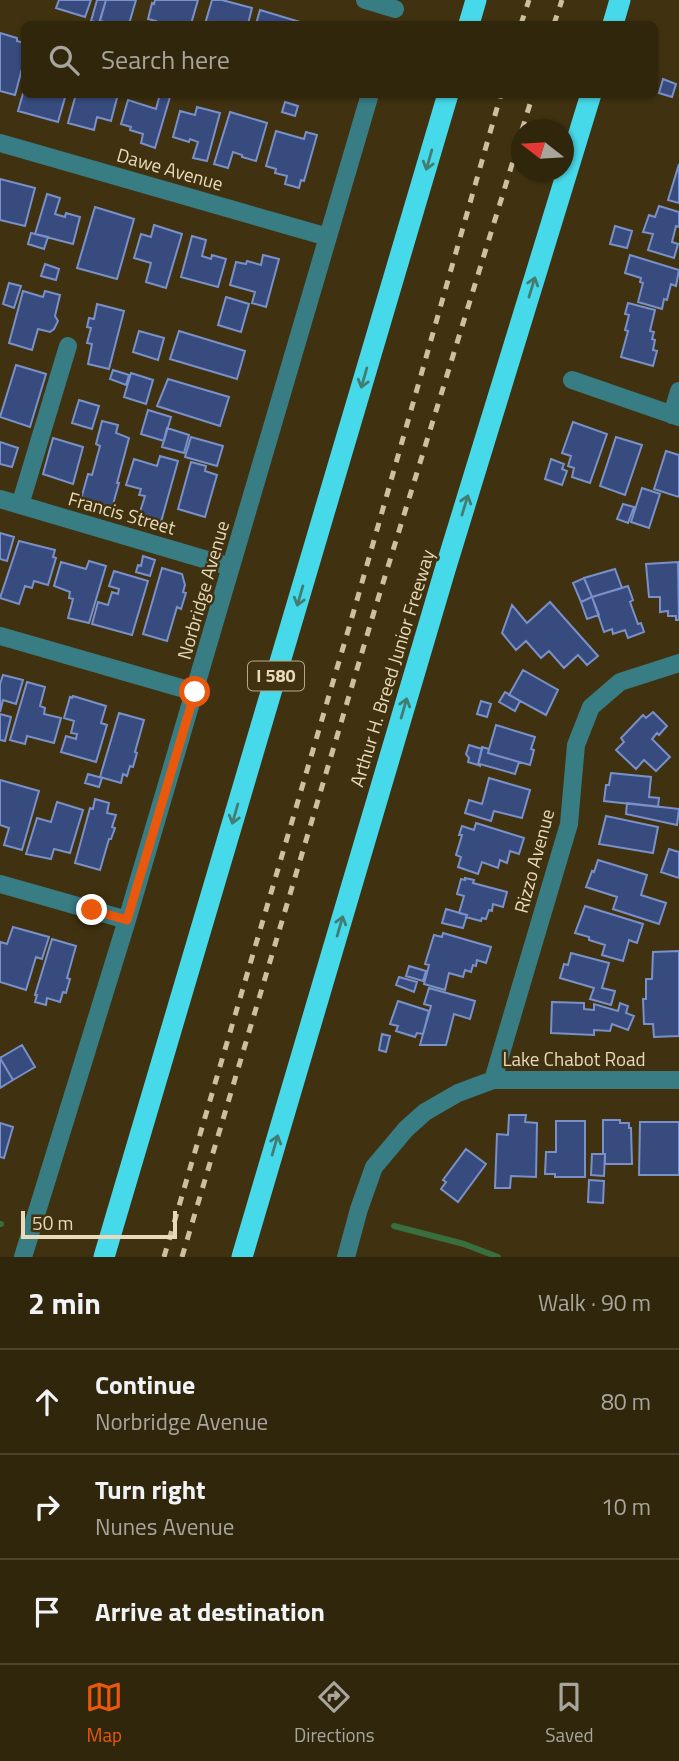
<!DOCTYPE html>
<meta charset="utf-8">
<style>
:root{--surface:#30260c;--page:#3c321a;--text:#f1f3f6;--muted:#a8a59d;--line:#4b432d;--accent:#ea580c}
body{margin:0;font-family:"Titillium Web",sans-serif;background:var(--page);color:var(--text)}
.compass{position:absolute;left:511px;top:119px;width:63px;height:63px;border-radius:50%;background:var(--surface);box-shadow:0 2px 5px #0004;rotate:287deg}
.scale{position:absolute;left:21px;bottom:18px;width:156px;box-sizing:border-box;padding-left:7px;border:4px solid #e8daba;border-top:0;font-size:19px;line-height:24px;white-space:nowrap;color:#e8daba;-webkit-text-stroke:5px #403210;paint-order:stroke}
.stop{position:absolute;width:21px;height:21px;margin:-16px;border:5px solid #ea580c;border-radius:50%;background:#fff}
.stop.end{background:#ea580c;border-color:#fff;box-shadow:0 2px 7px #0008}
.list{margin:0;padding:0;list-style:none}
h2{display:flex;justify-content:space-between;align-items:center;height:91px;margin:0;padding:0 28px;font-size:30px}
h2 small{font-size:23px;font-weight:400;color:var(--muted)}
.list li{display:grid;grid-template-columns:46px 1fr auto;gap:21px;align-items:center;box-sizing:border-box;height:105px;padding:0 28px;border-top:2px solid var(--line)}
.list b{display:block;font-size:26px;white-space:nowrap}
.list p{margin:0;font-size:23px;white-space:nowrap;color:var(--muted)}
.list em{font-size:23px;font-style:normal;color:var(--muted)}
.icon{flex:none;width:38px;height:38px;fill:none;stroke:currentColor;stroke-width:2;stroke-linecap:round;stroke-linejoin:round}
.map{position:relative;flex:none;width:679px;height:1257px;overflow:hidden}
.search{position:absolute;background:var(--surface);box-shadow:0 2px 5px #0004;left:21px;right:21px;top:21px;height:77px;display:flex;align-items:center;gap:18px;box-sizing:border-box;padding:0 24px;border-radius:10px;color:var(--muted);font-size:26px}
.sheet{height:406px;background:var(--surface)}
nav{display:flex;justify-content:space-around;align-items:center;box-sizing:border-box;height:98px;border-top:2px solid var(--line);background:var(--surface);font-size:19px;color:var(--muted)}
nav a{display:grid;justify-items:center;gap:4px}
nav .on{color:var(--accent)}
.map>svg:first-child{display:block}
</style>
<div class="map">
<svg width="679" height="1257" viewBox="0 0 679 1257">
<rect width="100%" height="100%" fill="#403210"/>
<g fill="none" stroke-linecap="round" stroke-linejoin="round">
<path stroke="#396e3f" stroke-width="6" d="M 0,1224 L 1,1224
M 394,1226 L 464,1244 L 498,1257"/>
</g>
<path fill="#374b7e" stroke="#7990c8" stroke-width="2" d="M 59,0 L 91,0 L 85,17 L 56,8 Z
M 97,0 L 106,0 L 99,23 L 91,21 Z
M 106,0 L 136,0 L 129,24 L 112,24 L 100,21 Z
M 155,0 L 198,0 L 191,24 L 155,24 L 156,21 L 148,19 L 152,3 L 154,4 Z
M 212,0 L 222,0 L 252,8 L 248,24 L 205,24 Z
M 260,10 L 300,22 L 300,24 L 256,24 Z
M 0,33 L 17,38 L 17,41 L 24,43 L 24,61 L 15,95 L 0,91 Z
M 663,79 L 676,84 L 672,97 L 659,93 Z
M 24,90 L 24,94 L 66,94 L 58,122 L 18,111 Z
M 76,94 L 118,94 L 111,121 L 97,117 L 94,130 L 68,123 Z
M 160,94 L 170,97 L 155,148 L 141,143 L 143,134 L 130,130 L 131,127 L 121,124 L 128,100 L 156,109 Z
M 285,102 L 298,106 L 295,116 L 282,112 Z
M 197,107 L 220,113 L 207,161 L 193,158 L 198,142 L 190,139 L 189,142 L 173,137 L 180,111 L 195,115 Z
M 230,112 L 267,123 L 256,161 L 242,157 L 242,155 L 233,152 L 228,168 L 214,164 Z
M 276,131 L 304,139 L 306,132 L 317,135 L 304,181 L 301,180 L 299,188 L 285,184 L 287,176 L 275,173 L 276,169 L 266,166 Z
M 679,164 L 679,203 L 668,200 Z
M 0,179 L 35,188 L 25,226 L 0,220 Z
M 47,194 L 60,198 L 55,214 L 65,217 L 66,213 L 80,217 L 73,244 L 35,234 Z
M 659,206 L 679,212 L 679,227 L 676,226 L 672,242 L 678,244 L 674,258 L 648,250 L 653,234 L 643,232 L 649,215 L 655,217 Z
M 95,207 L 134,219 L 117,279 L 77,268 Z
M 154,225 L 182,234 L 166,288 L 146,282 L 151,263 L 134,258 L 141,234 L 151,237 Z
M 615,226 L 632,231 L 627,248 L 610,244 Z
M 31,233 L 48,237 L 44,249 L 28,244 Z
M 192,236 L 206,240 L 202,256 L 211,259 L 212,255 L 226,259 L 218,287 L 181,277 Z
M 263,255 L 279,259 L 266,307 L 252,303 L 255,292 L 230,285 L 236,262 L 246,264 L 247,261 L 261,265 Z
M 630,255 L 679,270 L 676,286 L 671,284 L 667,300 L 664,299 L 662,309 L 638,302 L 643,283 L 640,282 L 641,278 L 625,273 Z
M 45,264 L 59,269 L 56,280 L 41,276 Z
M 9,283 L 21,286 L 14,308 L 3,304 Z
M 23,291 L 43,297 L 45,291 L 60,295 L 55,316 L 58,321 L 54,329 L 50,332 L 38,329 L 32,350 L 9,343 Z
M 226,297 L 249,304 L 241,332 L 218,325 Z
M 628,303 L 655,310 L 650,331 L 654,332 L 652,339 L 655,340 L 653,350 L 657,351 L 653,366 L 621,357 L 628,331 L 625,330 L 629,315 L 625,314 Z
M 97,304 L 124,311 L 109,369 L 88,364 L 92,344 L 87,343 L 91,328 L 87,327 L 89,318 L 94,319 Z
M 139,331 L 164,338 L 158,360 L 133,352 Z
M 179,331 L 245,351 L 237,379 L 170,359 Z
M 16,365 L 46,374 L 30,427 L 0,417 Z
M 113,370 L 129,375 L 126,385 L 110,379 Z
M 131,373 L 153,380 L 146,404 L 124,397 Z
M 168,379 L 229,397 L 220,426 L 157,406 Z
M 79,400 L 99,406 L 92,429 L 72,423 Z
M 148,410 L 171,417 L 164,441 L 141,434 Z
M 102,421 L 118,425 L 116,433 L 129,438 L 117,483 L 119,483 L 112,508 L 81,499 L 88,474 L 92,475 L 100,446 L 96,444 Z
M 573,422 L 607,434 L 590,483 L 572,477 L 574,468 L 568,466 L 571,456 L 562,453 Z
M 167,428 L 189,435 L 184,453 L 162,447 Z
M 191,437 L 223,446 L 217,466 L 185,457 Z
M 616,437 L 642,445 L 625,495 L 600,486 Z
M 53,438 L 83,447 L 73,484 L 43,474 Z
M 0,442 L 18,448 L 12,467 L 0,464 Z
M 666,451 L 679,455 L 679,497 L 654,489 Z
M 160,456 L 178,461 L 161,522 L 139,515 L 145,496 L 139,495 L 141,489 L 126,485 L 134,459 L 157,466 Z
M 551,459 L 564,464 L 562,469 L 567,471 L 562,485 L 545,479 Z
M 191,462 L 206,466 L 205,471 L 217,475 L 205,517 L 178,509 Z
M 642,488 L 660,494 L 649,528 L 631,522 Z
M 623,504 L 634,507 L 628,523 L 617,519 Z
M 0,533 L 14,537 L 7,561 L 0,559 Z
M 19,541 L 55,550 L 53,557 L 56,558 L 48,585 L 34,581 L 32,588 L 25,586 L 19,604 L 0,598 Z
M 143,556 L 155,560 L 150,576 L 136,572 L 138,565 L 141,566 Z
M 89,561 L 106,566 L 89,623 L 68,618 L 73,599 L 69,598 L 70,592 L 54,586 L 61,562 L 86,569 Z
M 678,562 L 679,620 L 676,620 L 676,616 L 668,616 L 668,611 L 660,612 L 660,597 L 649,597 L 646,564 Z
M 162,568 L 182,574 L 185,585 L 183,592 L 186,593 L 181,609 L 177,607 L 167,641 L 143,634 Z
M 615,569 L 622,588 L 592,597 L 584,578 Z
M 114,571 L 148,581 L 132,635 L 92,624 L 98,602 L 108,605 L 112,592 L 118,594 L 119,589 L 109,586 Z
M 584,578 L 592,597 L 581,602 L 573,583 Z
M 628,586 L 633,600 L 630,602 L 638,624 L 641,623 L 644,632 L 628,638 L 625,630 L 613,634 L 612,629 L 604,632 L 592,597 Z
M 592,597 L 599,615 L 587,619 L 581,602 Z
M 550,602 L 598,656 L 587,665 L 578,655 L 564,668 L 549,651 L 541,658 L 526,641 L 516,650 L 502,633 L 512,605 L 527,623 Z
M 523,670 L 558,690 L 546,715 L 509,695 Z
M 3,675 L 23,680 L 16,704 L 3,700 L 0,712 L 0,684 Z
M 27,682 L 45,687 L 40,706 L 45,708 L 44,714 L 61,718 L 54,743 L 27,736 L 25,744 L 10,740 Z
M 505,692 L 520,701 L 515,711 L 499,702 Z
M 73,696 L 106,706 L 101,723 L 107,725 L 96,762 L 61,752 L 66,736 L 76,739 L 77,734 L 71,733 L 74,721 L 64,718 L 70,697 L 72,698 Z
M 481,701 L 491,704 L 487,717 L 477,714 Z
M 653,712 L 667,726 L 659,735 L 657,733 L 652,739 L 670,757 L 656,771 L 644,760 L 636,769 L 616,750 L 624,742 L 621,738 L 643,715 L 646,718 Z
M 119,713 L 144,720 L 135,752 L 137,753 L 133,767 L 130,766 L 127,776 L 123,774 L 121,783 L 100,777 Z
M 0,714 L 11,717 L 5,741 L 0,740 Z
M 496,725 L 535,737 L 531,749 L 534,750 L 530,765 L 488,753 Z
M 469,745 L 482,749 L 478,765 L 468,762 L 469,758 L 466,754 Z
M 482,747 L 489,749 L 488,753 L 519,762 L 515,774 L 480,764 L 480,766 L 478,765 Z
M 611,773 L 651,777 L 649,797 L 659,798 L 658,807 L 604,801 L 606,785 L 609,785 Z
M 88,774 L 102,778 L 99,787 L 85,783 Z
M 489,778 L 530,790 L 522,818 L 494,811 L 491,821 L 465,813 L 469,800 L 482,804 Z
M 0,780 L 39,791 L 22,850 L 4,845 L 9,828 L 0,825 Z
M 95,799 L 109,803 L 107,813 L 116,815 L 112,827 L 115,828 L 111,839 L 109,839 L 100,870 L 75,863 L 90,808 L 93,809 Z
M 57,802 L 83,810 L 70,853 L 54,849 L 51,859 L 26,854 L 37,818 L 51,822 Z
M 627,803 L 679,809 L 677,825 L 626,814 Z
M 606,816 L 658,827 L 653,853 L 599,844 Z
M 476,823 L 524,838 L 519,854 L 510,851 L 507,863 L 500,860 L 498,868 L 482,862 L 478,874 L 458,867 L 461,857 L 456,855 L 462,835 L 459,835 L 462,826 L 474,830 Z
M 669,849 L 679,852 L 679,878 L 661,872 Z
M 598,860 L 647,875 L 641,895 L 666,903 L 659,924 L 613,909 L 617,897 L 586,887 L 592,871 L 594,872 Z
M 465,878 L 474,880 L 473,883 L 507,892 L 503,907 L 493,904 L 492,911 L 489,910 L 486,919 L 482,918 L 481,921 L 466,917 L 467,915 L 459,913 L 464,896 L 457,894 L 461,879 L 465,880 Z
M 585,906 L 643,924 L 637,943 L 629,940 L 623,961 L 602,955 L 605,945 L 589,940 L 589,937 L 575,933 Z
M 446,909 L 467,915 L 463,928 L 442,923 Z
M 13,927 L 49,937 L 42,959 L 36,957 L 26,990 L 0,982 L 0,945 L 1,942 L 7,944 Z
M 443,933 L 491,947 L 486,963 L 477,960 L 476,966 L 473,965 L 471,972 L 465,970 L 463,977 L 449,973 L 445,990 L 424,984 L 429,965 L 425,964 L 434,935 L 442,937 Z
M 52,939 L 76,946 L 67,978 L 70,979 L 66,993 L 63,992 L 60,1002 L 47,998 L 46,1005 L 35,1002 L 37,995 L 35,995 Z
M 679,951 L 679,1036 L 654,1037 L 653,1024 L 644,1024 L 643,999 L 646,999 L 646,979 L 652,979 L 653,952 Z
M 571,953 L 609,963 L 602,988 L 615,991 L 611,1005 L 590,999 L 594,988 L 560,978 L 564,964 L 568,965 Z
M 409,966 L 426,971 L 423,981 L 406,976 Z
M 399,977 L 417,982 L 414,992 L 396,985 Z
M 429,988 L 475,1001 L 470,1019 L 454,1014 L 446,1045 L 420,1045 L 431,1006 L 424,1004 Z
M 398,1001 L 429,1011 L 423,1034 L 417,1033 L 415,1037 L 396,1031 L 398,1026 L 390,1024 Z
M 552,1002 L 584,1003 L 584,1009 L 594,1010 L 594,1004 L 618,1011 L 620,1003 L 628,1006 L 626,1013 L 634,1016 L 628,1030 L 612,1024 L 610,1031 L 594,1030 L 594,1035 L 551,1033 Z
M 382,1034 L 390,1036 L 386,1052 L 379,1050 Z
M 22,1045 L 35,1067 L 13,1080 L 0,1058 Z
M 0,1058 L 13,1080 L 0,1088 Z
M 509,1115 L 526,1115 L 525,1122 L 537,1123 L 536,1177 L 511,1176 L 510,1188 L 495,1188 L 497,1134 L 508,1135 Z
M 603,1120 L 620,1120 L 620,1123 L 629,1123 L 629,1128 L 631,1128 L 632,1164 L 605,1164 L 605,1154 L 603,1154 Z
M 556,1121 L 585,1121 L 585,1177 L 555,1177 L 555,1174 L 545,1174 L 546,1152 L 556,1152 Z
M 640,1122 L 679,1122 L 679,1175 L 639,1175 Z
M 0,1123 L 13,1127 L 4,1158 L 0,1157 Z
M 466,1149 L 486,1164 L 458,1202 L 441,1189 L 446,1182 L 443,1180 Z
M 592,1154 L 605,1154 L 604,1176 L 591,1175 Z
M 589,1180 L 604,1181 L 603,1203 L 588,1202 Z"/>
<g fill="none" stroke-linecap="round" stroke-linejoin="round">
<path stroke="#387c84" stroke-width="18" d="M 365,0 L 395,9
M 0,143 L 328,237
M 572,380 L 679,417
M 672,415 L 679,391
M 0,499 L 231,567
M 20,505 L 68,346
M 0,636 L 195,692
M 0,884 L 127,920
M 493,1080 L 569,824 L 576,745 L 591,707 L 620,682 L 679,663
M 23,1257 L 127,920 L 370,94
M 346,1257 L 359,1209 L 374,1167 L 406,1129 L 425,1112 L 458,1093 L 493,1080 L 679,1080"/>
<path stroke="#46d9ea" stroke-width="21" d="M 469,24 L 476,0
M 613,24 L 620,0
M 104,1257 L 448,94
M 242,1257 L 445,570 L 591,94"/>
<path stroke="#cec09f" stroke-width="5" stroke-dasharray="9 9" stroke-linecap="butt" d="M 521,24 L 529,0
M 554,24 L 562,0
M 522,130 L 533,94
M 164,1257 L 355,607 L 501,94
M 182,1257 L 374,612 L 522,132"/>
</g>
<defs><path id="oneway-shaft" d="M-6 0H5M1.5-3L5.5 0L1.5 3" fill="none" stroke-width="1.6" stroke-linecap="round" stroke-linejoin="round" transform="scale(1.75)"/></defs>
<g stroke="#437d72">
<use href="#oneway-shaft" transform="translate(429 160) rotate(106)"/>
<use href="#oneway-shaft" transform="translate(532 287) rotate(-73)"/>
<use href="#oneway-shaft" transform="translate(364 378) rotate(106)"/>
<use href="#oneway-shaft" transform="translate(465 505) rotate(-73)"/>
<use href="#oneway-shaft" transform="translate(300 596) rotate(106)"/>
<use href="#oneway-shaft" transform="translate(404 708) rotate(-74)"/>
<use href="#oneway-shaft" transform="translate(235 814) rotate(106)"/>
<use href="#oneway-shaft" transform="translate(340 926) rotate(-74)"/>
<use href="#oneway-shaft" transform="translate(275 1145) rotate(-74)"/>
</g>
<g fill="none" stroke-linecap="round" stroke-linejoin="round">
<path stroke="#ea580c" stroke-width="9" d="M 92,910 L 127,920 L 195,692"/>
</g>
<g text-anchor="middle" stroke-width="5" stroke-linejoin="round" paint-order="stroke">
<rect fill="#403210" stroke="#b6a887" stroke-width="2" x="248" y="661.5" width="56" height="29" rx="5"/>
<g font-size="18" font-weight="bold" fill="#e8daba">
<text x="276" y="682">I 580</text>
</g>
<g font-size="19" fill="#e8daba" stroke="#403210">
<text transform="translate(170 169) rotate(16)" y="7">Dawe Avenue</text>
<text transform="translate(122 513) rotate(16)" y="7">Francis Street</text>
<text transform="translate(203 590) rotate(-74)" y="7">Norbridge Avenue</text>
<text transform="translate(392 668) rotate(-73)" y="7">Arthur H. Breed Junior Freeway</text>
<text transform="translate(534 861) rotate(-75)" y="7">Rizzo Avenue</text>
<text x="574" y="1066">Lake Chabot Road</text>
</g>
</g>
</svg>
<svg class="compass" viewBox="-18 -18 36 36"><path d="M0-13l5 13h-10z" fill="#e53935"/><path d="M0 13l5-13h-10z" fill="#a8a59d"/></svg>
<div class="scale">50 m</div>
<div class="stop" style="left:195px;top:692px"></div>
<div class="stop end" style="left:92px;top:910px"></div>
<div class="search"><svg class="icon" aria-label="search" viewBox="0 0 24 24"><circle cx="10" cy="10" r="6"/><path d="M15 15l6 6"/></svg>Search here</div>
</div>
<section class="sheet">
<h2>2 min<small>Walk · 90 m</small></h2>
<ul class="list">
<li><svg class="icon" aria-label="ahead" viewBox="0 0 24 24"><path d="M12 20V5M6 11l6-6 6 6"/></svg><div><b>Continue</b><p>Norbridge Avenue</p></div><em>80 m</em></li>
<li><svg class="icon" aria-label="right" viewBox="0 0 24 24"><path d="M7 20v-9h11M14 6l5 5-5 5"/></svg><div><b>Turn right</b><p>Nunes Avenue</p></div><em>10 m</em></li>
<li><svg class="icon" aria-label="arrive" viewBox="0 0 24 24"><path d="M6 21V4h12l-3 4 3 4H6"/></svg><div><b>Arrive at destination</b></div></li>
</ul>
</section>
<nav>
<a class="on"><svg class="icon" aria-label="map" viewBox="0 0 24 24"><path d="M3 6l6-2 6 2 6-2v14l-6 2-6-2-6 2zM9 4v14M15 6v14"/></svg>Map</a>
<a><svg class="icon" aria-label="directions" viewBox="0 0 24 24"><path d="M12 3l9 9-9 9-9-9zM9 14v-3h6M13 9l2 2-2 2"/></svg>Directions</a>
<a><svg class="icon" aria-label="saved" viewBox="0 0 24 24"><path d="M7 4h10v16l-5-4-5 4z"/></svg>Saved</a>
</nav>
